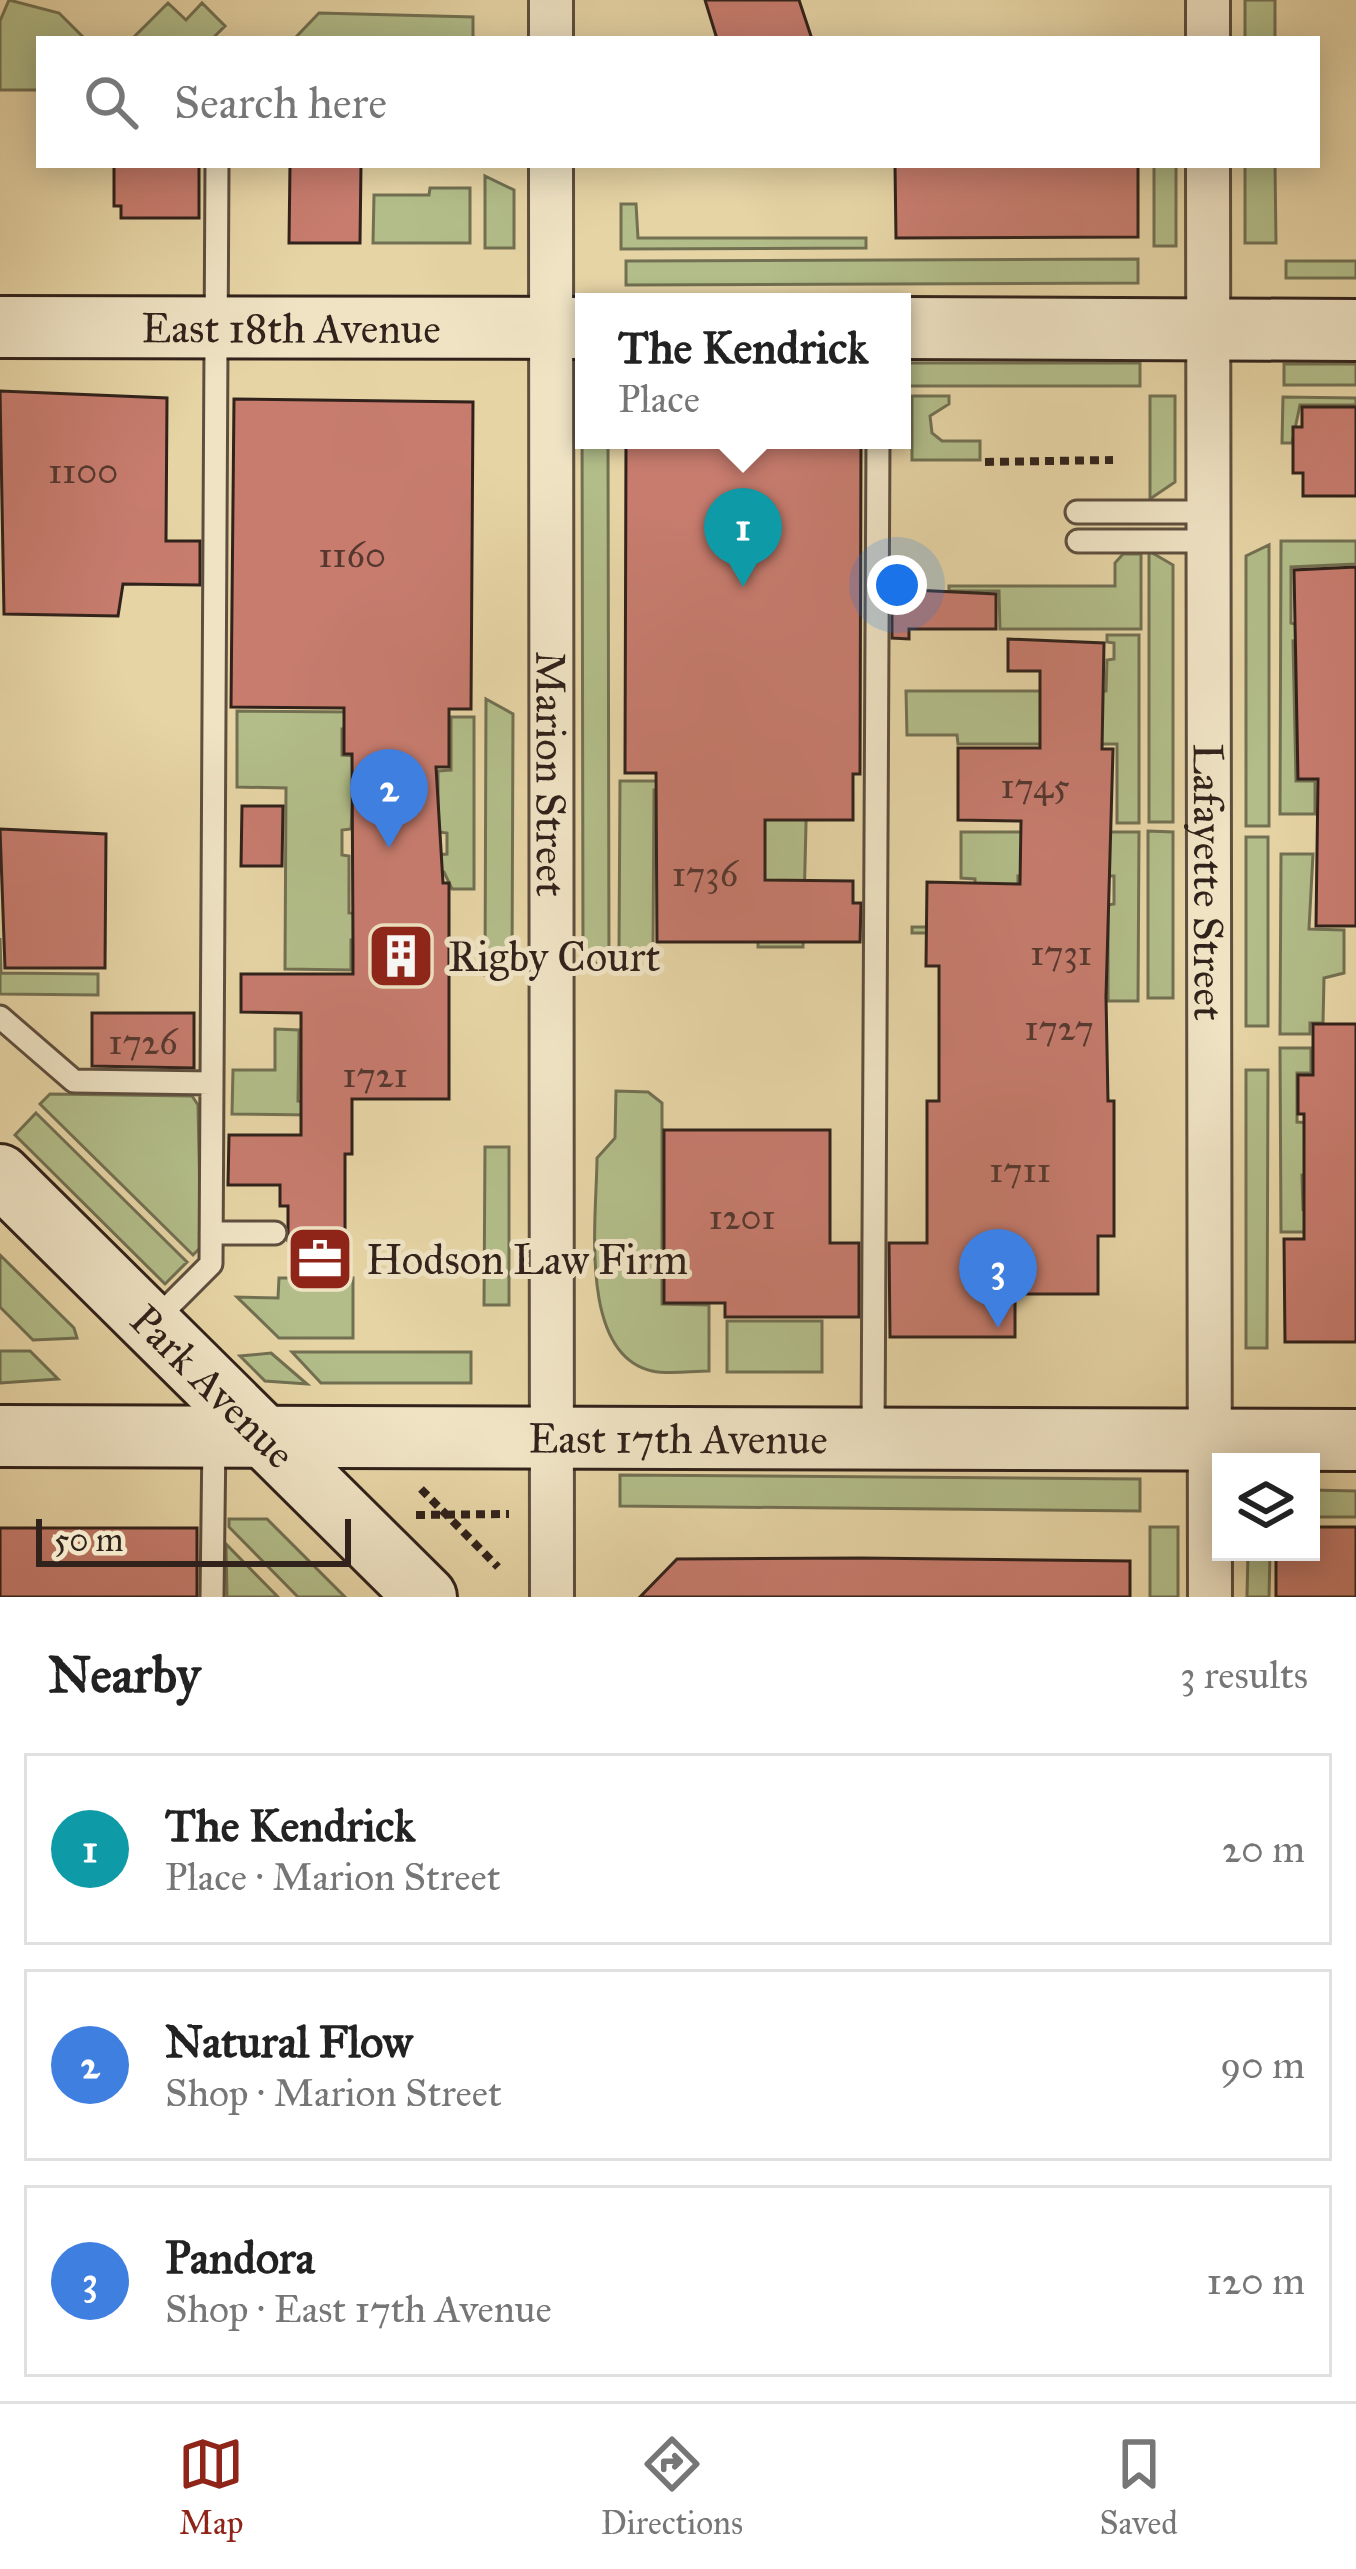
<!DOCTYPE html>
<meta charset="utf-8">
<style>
:root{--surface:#fff;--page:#f2f2f2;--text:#222;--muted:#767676;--line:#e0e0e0;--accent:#8f2418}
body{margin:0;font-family:"IM FELL Great Primer",serif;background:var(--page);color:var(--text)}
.controls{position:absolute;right:36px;bottom:36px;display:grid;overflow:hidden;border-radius:0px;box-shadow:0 6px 30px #0003}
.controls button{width:108px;height:108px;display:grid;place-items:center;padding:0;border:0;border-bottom:3px solid var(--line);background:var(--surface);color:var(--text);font:60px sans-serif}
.scale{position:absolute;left:36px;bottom:30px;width:315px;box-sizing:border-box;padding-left:12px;border:6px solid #31221b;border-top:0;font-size:33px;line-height:42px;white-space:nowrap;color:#31221b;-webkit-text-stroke:9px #efe3c4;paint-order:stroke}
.you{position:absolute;left:897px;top:585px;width:42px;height:42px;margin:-30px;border:9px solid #fff;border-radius:50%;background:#1a73e8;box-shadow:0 0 0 18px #1a73e833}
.badge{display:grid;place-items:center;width:78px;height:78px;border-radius:50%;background:var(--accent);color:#fff;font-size:39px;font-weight:700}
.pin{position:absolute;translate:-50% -99px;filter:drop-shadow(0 3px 6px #0008)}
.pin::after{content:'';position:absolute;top:63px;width:42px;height:36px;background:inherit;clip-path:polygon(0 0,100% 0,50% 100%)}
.popup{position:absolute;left:575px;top:293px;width:336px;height:156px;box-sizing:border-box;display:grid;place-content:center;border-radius:0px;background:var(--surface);filter:drop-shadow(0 3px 9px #0005);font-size:39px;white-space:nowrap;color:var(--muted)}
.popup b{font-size:45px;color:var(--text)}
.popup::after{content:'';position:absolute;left:50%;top:100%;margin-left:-24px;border:24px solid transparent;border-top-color:var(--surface)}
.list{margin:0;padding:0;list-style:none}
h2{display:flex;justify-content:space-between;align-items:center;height:156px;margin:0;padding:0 48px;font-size:51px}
h2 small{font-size:39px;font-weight:400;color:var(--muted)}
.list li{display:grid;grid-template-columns:78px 1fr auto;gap:36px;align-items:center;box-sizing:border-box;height:192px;margin:0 24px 24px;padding:0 24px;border:3px solid var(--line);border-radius:0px}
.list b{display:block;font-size:45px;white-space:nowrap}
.list p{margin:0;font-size:39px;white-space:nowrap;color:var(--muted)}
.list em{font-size:39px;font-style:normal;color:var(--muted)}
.icon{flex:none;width:66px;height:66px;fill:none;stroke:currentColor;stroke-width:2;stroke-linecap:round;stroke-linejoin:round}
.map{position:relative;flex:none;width:1356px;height:1597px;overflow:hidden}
.search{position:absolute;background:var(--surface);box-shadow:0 6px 30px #0003;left:36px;right:36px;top:36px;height:132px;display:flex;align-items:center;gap:30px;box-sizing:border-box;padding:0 42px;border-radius:0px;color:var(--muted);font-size:45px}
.sheet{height:804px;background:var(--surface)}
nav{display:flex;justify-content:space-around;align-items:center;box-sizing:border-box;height:168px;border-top:3px solid var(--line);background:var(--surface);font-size:33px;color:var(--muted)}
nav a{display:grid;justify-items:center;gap:6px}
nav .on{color:var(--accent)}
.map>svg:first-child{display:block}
</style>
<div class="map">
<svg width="1356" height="1597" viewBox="0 0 1356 1597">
<rect width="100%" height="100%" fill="#e6d4a5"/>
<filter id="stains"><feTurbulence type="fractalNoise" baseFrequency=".00167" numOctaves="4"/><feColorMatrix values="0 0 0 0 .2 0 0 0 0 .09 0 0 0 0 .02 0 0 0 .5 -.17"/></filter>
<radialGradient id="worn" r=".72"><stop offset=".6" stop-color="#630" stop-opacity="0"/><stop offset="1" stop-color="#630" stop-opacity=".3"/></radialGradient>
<path fill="#b2bd89" stroke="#727052" stroke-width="3" d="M 9,0 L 59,13 L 85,39 L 39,39 L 39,90 L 0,90 L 0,21 Z
M 1245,0 L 1275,0 L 1275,39 L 1245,39 Z
M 168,3 L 186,20 L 202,3 L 225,26 L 212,39 L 132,39 Z
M 319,13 L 473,17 L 473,39 L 300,39 L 297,36 Z
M 1154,165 L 1176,165 L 1176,246 L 1154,246 Z
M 1245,165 L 1275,165 L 1276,243 L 1245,243 Z
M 485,176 L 514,190 L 514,248 L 485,248 Z
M 430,188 L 470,188 L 470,243 L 373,243 L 374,195 L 429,195 Z
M 621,204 L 636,204 L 638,238 L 866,238 L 866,248 L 621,249 Z
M 1138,259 L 1138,283 L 626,285 L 626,261 Z
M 1356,261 L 1356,278 L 1286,278 L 1286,261 Z
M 902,363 L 1140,363 L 1140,386 L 902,386 Z
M 1284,364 L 1356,364 L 1356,385 L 1284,385 Z
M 912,396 L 949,396 L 949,404 L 930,416 L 932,433 L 942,441 L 980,441 L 980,460 L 912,460 Z
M 1150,396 L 1175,396 L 1175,482 L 1150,499 Z
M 582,397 L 584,440 L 608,440 L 609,969 L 583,958 Z
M 1283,397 L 1356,398 L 1356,405 L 1300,405 L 1292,443 L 1282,443 Z
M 1281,541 L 1356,541 L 1356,564 L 1291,567 L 1291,623 L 1356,638 L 1293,641 L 1296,781 L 1315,781 L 1315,814 L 1280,814 Z
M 1269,545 L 1269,826 L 1246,826 L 1246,556 Z
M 1149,551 L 1173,565 L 1173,822 L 1149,822 Z
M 1123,554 L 1141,554 L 1141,629 L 1000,629 L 999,591 L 949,591 L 949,586 L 1115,586 L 1115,563 Z
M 1107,635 L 1139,635 L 1139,823 L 1117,823 L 1117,744 L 958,744 L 957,735 L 907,735 L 906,691 L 1106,691 L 1107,660 L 1114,659 L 1114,643 L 1107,642 Z
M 486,699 L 513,714 L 512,975 L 485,975 Z
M 237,711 L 356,712 L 356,728 L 342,729 L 342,755 L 355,756 L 351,829 L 342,830 L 342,855 L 349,856 L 349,913 L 360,914 L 360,940 L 351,940 L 351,970 L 285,969 L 286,788 L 237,787 Z
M 451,717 L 474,717 L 474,889 L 452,889 L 444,872 L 435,872 L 435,855 L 447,854 L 447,833 L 438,832 L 438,771 L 451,770 Z
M 620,781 L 681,781 L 681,789 L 654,790 L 653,951 L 619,951 Z
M 760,783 L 807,783 L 803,947 L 758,947 Z
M 1148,831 L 1173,832 L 1173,998 L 1148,998 Z
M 961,832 L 1139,832 L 1138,1001 L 1108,1001 L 1108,905 L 1114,904 L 1114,876 L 1018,876 L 1018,917 L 950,933 L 912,933 L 912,927 L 975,927 L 975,879 L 961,878 Z
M 1246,837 L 1268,837 L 1268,1026 L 1246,1026 Z
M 1281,854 L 1313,854 L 1309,929 L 1344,930 L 1344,973 L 1324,978 L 1323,1023 L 1310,1023 L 1310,1034 L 1280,1034 Z
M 0,938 L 1,973 L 98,974 L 98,995 L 0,994 Z
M 275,1029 L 299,1030 L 298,1101 L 311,1102 L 311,1115 L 232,1114 L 233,1070 L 275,1070 Z
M 1280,1048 L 1311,1048 L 1311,1073 L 1297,1073 L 1297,1122 L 1312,1123 L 1312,1174 L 1302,1175 L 1303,1210 L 1356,1232 L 1281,1232 Z
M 1246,1070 L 1268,1070 L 1267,1348 L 1246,1348 Z
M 616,1091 L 648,1092 L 662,1103 L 662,1304 L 709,1305 L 709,1371 C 691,1371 669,1375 652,1371 C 577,1354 597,1214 597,1158 L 615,1138 Z
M 50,1094 L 192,1096 L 198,1105 L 201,1247 L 193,1255 L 40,1104 Z
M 36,1113 L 187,1262 L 165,1284 L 15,1135 Z
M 485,1147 L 509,1147 L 509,1305 L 484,1305 Z
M 0,1255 L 74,1328 L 77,1338 L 33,1340 L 0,1307 Z
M 279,1278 L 353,1278 L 353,1338 L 279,1338 L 237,1297 L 278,1298 Z
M 727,1321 L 822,1321 L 822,1372 L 727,1372 Z
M 0,1351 L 30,1351 L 58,1379 L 0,1383 Z
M 292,1352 L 471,1352 L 471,1383 L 321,1383 Z
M 271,1353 L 307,1384 L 265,1381 L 240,1356 Z
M 620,1475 L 1140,1479 L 1140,1511 L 620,1506 Z
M 1311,1490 L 1356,1491 L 1356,1517 L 1311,1517 Z
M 229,1519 L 267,1519 L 345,1597 L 298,1597 L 229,1527 Z
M 1150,1527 L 1178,1527 L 1178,1597 L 1150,1597 Z
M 226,1544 L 278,1597 L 227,1597 Z
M 1248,1552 L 1270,1552 L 1269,1597 L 1247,1597 Z"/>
<path fill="#c77c6e" stroke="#31221b" stroke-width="3" d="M 705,0 L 799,0 L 812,39 L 717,39 Z
M 114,165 L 199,165 L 199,218 L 121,218 L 121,206 L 114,206 Z
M 290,165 L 361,165 L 360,243 L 289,243 Z
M 895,165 L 1138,165 L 1138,237 L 896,238 Z
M 0,391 L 167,398 L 166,541 L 200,541 L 200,585 L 123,584 L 118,616 L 4,614 Z
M 234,399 L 473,402 L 471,709 L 449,709 L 449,767 L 436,767 L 443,883 L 449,883 L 449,1099 L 352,1099 L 352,1154 L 345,1154 L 345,1277 L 295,1277 L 295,1246 L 288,1241 L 288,1206 L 280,1206 L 280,1185 L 228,1185 L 229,1135 L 301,1135 L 301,1013 L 241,1012 L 241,974 L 353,974 L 353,945 L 352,754 L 344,754 L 344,708 L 231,707 Z
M 1302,407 L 1356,407 L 1356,496 L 1303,496 L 1303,473 L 1293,473 L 1293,427 L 1302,427 Z
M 626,440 L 861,440 L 860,774 L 853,774 L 853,820 L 765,820 L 765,880 L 853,881 L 853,903 L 861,903 L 860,942 L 657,942 L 656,773 L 625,773 Z
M 1356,567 L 1356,926 L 1316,926 L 1318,779 L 1298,779 L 1294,570 Z
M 892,589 L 996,594 L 996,629 L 909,629 L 909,639 L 892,638 Z
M 1008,639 L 1104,643 L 1102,749 L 1113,749 L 1106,997 L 1108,1101 L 1114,1101 L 1114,1236 L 1098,1236 L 1098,1294 L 1015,1294 L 1015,1337 L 890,1337 L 889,1243 L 927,1243 L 927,1101 L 939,1101 L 939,966 L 926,966 L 927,882 L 1020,884 L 1021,821 L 958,820 L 958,748 L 1040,748 L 1040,671 L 1008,671 Z
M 242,806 L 283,806 L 282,866 L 241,866 Z
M 0,829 L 106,834 L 105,968 L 5,968 Z
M 92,1013 L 194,1013 L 194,1068 L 92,1066 Z
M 1313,1024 L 1356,1024 L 1356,1342 L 1285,1342 L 1284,1239 L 1304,1239 L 1304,1114 L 1298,1114 L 1298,1075 L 1313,1075 Z
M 664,1130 L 830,1130 L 830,1243 L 859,1243 L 859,1317 L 725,1317 L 725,1303 L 664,1303 Z
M 1311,1527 L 1356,1527 L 1356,1597 L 1276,1597 L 1276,1552 L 1311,1552 Z
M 0,1528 L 197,1528 L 197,1597 L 0,1597 Z
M 861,1558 L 1130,1561 L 1130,1597 L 640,1597 L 677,1559 Z"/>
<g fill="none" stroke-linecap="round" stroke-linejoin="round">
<defs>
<path id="lane" d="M 1077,512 L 1209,512
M 1078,541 L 1209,541
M 0,1017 L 74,1081 L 212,1083
M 211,1233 L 275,1233
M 155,1320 L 211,1264 L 217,165
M 873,1438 L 878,440
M 212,1597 L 214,1438"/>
<g id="street">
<path d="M 551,0 L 551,39"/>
<path d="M 1208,0 L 1208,39"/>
<path id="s1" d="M 551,165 L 552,1597"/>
<path id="s2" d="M 1208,165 L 1210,1597"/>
</g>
<g id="secondary">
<path id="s3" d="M 0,327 L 584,328"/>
<path d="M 902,328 L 1356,330"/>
<path id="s4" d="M 0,1175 L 426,1597"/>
<path id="s5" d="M 0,1436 L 1356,1440"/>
</g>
</defs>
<use href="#lane" stroke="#5e4e3e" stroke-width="27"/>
<use href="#street" stroke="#5e4e3e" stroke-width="48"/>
<use href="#secondary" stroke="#31221b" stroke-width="66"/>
<path stroke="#31221b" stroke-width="8" stroke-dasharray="9 6" stroke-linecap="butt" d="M 985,462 L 1113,460
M 421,1489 L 498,1567
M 416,1515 L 509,1514"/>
<use href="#lane" stroke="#efe3c4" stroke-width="21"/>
<use href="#street" stroke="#efe3c4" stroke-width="42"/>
<use href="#secondary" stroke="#efe3c4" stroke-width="60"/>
</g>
<defs>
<symbol id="building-square" viewBox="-11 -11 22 22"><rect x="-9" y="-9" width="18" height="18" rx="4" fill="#8f2418" stroke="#efe3c4"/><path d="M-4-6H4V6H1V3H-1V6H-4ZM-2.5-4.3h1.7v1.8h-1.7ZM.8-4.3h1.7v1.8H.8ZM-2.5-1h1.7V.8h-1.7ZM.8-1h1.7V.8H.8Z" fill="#fff"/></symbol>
<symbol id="office-square" viewBox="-11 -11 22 22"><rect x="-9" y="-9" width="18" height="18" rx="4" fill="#8f2418" stroke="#efe3c4"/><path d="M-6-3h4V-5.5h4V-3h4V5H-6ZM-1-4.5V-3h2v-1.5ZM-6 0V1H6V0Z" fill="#fff"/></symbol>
</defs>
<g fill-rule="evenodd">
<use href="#building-square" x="363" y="918" width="76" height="76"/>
<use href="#office-square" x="282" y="1221" width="76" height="76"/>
</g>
<g text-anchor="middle" stroke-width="10" stroke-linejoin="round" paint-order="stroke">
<g font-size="36" fill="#563830">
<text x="83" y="483">1100</text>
<text x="352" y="567">1160</text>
<text x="1035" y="798">1745</text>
<text x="705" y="886">1736</text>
<text x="1061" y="965">1731</text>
<text x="1059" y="1040">1727</text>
<text x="143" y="1054">1726</text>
<text x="375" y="1087">1721</text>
<text x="1020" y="1182">1711</text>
<text x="742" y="1229">1201</text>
</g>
<g font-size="42" fill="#31221b" stroke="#efe3c4">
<text dy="15" stroke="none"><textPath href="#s3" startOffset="291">East 18th Avenue</textPath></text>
<text dy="15" stroke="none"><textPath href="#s1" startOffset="609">Marion Street</textPath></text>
<text dy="15" stroke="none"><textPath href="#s2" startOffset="717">Lafayette Street</textPath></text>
<text dy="15" stroke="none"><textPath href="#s4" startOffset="300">Park Avenue</textPath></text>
<text dy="15" stroke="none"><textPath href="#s5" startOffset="678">East 17th Avenue</textPath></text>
</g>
<g font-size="42" fill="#31221b" stroke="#efe3c4" text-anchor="start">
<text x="448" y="971">Rigby Court</text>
<text x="366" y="1274">Hodson Law Firm</text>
</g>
</g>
<rect width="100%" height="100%" filter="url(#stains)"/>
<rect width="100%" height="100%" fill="url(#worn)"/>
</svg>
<div class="controls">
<button><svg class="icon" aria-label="layers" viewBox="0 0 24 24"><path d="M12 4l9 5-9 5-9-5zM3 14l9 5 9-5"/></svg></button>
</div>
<div class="scale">50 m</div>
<div class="you"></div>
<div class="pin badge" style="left:743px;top:587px;background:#0f9aa8">1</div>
<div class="popup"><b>The Kendrick</b>Place</div>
<div class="pin badge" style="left:389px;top:848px;background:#3f7fe0">2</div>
<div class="pin badge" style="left:998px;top:1328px;background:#3f7fe0">3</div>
<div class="search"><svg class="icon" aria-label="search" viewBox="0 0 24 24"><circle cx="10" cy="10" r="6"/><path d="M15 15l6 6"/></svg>Search here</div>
</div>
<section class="sheet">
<h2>Nearby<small>3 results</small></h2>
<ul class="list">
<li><span class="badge" style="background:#0f9aa8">1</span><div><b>The Kendrick</b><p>Place · Marion Street</p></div><em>20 m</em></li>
<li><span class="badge" style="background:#3f7fe0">2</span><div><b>Natural Flow</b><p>Shop · Marion Street</p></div><em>90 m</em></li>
<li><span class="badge" style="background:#3f7fe0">3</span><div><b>Pandora</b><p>Shop · East 17th Avenue</p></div><em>120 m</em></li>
</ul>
</section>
<nav>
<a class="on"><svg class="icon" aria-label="map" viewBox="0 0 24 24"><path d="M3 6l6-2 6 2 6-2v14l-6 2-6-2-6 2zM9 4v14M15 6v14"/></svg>Map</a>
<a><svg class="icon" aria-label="directions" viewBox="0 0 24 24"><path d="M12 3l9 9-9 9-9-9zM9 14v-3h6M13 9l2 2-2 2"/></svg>Directions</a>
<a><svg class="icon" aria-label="saved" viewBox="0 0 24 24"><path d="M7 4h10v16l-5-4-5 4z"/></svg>Saved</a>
</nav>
